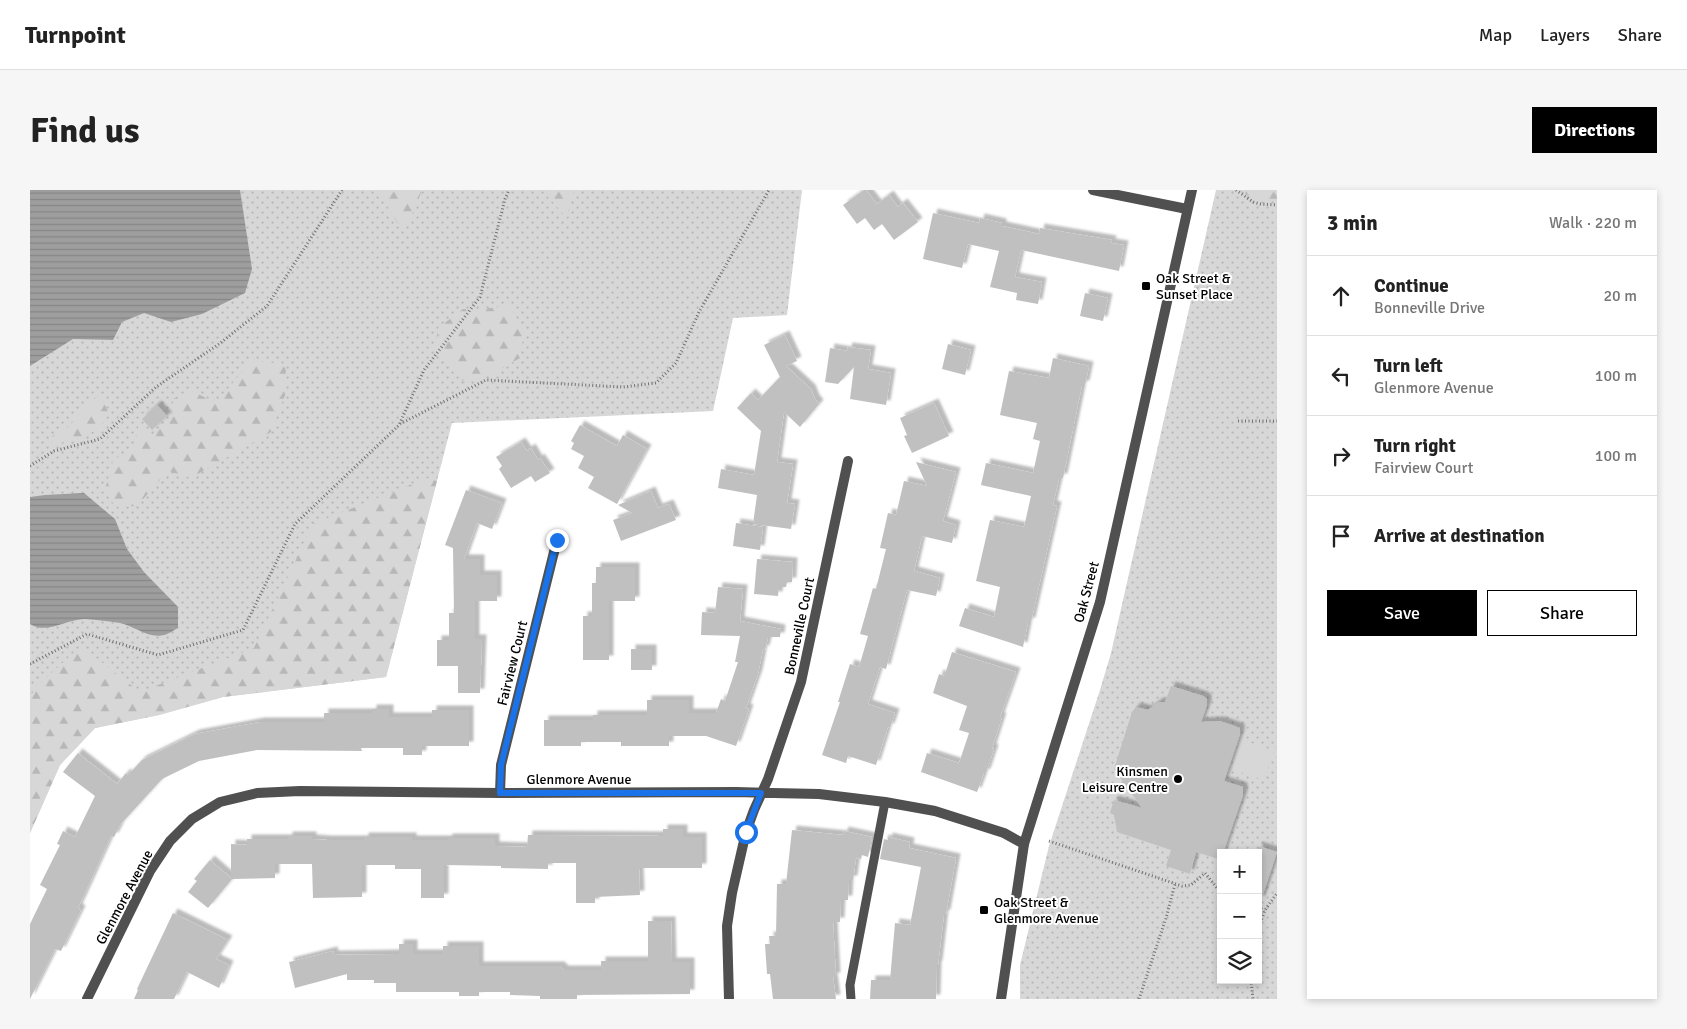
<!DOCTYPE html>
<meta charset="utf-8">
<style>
:root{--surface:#fff;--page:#f6f6f6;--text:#222;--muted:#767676;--line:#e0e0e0;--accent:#000}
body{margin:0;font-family:Signika,sans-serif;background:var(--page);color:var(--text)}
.controls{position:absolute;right:15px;bottom:15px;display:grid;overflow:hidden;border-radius:0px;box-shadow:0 2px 8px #0003}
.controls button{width:45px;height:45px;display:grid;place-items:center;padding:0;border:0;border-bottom:1px solid var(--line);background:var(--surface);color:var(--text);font:25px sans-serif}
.stop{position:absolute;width:15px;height:15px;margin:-11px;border:4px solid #1a73e8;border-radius:50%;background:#fff}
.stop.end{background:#1a73e8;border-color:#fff;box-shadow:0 1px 5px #0008}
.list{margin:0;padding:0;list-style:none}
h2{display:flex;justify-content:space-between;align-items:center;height:65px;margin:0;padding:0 20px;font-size:21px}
h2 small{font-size:16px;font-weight:400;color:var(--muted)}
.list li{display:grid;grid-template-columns:32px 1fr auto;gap:15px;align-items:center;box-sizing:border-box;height:80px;padding:0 20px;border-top:1px solid var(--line)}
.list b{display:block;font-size:19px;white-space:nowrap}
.list p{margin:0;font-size:16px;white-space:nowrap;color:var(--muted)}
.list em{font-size:16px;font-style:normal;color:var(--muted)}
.actions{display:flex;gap:10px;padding:15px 20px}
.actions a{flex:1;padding:11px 0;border:1px solid var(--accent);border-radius:0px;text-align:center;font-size:18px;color:var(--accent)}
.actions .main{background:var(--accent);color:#fff}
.icon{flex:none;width:28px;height:28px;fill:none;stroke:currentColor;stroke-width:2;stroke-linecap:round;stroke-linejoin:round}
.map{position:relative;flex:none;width:1247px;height:809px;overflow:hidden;border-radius:0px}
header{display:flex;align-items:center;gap:30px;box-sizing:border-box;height:70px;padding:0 25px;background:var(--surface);border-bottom:1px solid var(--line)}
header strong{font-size:24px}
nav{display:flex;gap:28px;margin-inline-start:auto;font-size:18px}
.intro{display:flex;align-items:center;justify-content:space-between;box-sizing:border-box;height:120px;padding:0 30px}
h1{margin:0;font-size:35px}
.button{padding:12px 22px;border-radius:0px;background:var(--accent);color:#fff;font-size:18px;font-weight:700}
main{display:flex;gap:30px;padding:0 30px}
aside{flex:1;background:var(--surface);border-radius:0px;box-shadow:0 2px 8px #0003}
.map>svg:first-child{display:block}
</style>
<header>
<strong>Turnpoint</strong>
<nav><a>Map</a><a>Layers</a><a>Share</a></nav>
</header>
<div class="intro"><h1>Find us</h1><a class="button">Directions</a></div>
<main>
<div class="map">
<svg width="1247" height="809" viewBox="0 0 1247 809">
<defs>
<pattern id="grass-dots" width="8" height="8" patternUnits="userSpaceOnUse" patternTransform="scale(1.25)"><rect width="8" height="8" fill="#d7d7d7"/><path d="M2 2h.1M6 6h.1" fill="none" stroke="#b7b7b7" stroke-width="1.8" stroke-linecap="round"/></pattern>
<pattern id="forest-firs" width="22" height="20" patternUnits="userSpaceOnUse" patternTransform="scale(1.25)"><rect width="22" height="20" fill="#d7d7d7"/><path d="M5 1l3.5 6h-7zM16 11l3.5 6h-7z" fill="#b7b7b7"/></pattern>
<pattern id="water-rules" width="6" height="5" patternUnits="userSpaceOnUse" patternTransform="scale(1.25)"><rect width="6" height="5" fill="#9e9e9e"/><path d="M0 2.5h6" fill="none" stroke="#868686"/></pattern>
<filter id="shadow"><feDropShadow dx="4.5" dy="-4.5" stdDeviation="1" flood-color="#0004"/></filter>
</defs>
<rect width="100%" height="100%" fill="#fff"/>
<path fill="url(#grass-dots)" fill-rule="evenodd" d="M 0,0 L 772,0 L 757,125 L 703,128 L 683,221 L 422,233 L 356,487 L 193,507 L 129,525 L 65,538 L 30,575 L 0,643 Z
M 1186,0 L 1247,0 L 1247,809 L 990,809 L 990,775 L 1019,656 L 1070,500 L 1081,463 ZM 1191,663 L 1228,663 L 1228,790 L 1191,790 Z"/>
<path fill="url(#forest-firs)" d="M 348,0 L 392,0 L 384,21 L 371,39 Z
M 512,0 L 544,0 L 537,28 Z
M 1211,0 L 1247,0 L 1247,9 L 1222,9 Z
M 480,116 L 494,142 L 490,168 L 462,184 L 435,193 L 405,162 L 408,138 L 433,119 L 451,119 Z
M 221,171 L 256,174 L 255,205 L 241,242 L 161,288 L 138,281 L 107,316 L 85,317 L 75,299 L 82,276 L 83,267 L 95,268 L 103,256 L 109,234 L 122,245 L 142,227 L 143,209 L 160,200 L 186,213 Z
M 67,206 L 73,211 L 79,224 L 70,238 L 50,248 L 22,255 L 20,248 L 29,240 L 41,236 L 44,228 Z
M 397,288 L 407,291 L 356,487 L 193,507 L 129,525 L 65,538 L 30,575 L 0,643 L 0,508 L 5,498 L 51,456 L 110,502 L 224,458 L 283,334 Z"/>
<path fill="#d7d7d7" d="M 1210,549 L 1244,561 L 1234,590 L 1201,579 Z"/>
<path fill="url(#water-rules)" d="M 0,0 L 210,0 L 222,79 L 215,103 L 172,124 L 141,132 L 114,123 L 92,132 L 83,150 L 43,149 L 0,176 Z
M 54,303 L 85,329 L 97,359 L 114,382 L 148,417 L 148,438 C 144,440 139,444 134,445 C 119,449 104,436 90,433 C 79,431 67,430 55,429 C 36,429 17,445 0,434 L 0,307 L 15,305 Z"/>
<path fill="#c0c0c0" filter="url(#shadow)" d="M 834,0 L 836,0 L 847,14 L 859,5 L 868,17 L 873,13 L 888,32 L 864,50 L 852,34 L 844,40 L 835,28 L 827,34 L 813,15 Z
M 903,23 L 949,33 L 950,28 L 972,33 L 972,36 L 1009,44 L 1010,38 L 1082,50 L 1081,53 L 1094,55 L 1089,81 L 991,60 L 985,87 L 1012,92 L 1008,114 L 986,110 L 987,103 L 960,97 L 969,61 L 938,54 L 932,78 L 893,69 Z
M 1055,103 L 1078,108 L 1073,131 L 1050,126 Z
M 755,145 L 767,171 L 756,176 L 781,199 L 785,209 L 789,214 L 770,237 L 754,222 L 747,272 L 763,274 L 757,313 L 765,314 L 761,339 L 723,334 L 727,305 L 688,298 L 691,279 L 724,285 L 731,241 L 707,218 L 721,203 L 728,210 L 750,187 L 734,155 Z
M 918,154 L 941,160 L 935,185 L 912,179 Z
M 818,157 L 841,160 L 838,179 L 861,183 L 856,215 L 820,209 L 824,177 L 808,194 L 795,192 L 800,158 L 817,161 Z
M 1023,168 L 1059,176 L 1055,195 L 1052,195 L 1033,288 L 1029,288 L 1023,315 L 1027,316 L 1001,432 L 998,432 L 993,457 L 929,436 L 935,418 L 964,427 L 970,397 L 946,391 L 960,330 L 994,337 L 1001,306 L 951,295 L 956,273 L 1003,283 L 1010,251 L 1003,249 L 1007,233 L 970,225 L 979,181 L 1019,188 Z
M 904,213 L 919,246 L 882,263 L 874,246 L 877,245 L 870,228 Z
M 127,215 L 137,226 L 122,240 L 112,229 Z
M 550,235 L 587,256 L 593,245 L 617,259 L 587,314 L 558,298 L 564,287 L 548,278 L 554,266 L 541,259 L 544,253 L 541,251 Z
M 491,252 L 497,261 L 501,258 L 508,270 L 510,268 L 520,283 L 505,292 L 501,286 L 481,298 L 469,279 L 472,276 L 466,267 Z
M 886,272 L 926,282 L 913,331 L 926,335 L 922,353 L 892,346 L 884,381 L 910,388 L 906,406 L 877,400 L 856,479 L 850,477 L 838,514 L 865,523 L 860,538 L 858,537 L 846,575 L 818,566 L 816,573 L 792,565 L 810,512 L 808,512 L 820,474 L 829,477 L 838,446 L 830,444 L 843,398 L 846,399 L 856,359 L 850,358 L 858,323 L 866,325 L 874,291 L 897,296 Z
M 436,300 L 472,313 L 462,339 L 447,333 L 434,369 L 450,369 L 450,385 L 467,385 L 467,411 L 445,411 L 445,449 L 452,449 L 450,503 L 428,503 L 428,476 L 407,476 L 407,450 L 419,450 L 419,423 L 424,423 L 423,358 L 415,355 Z
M 621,301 L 628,318 L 639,314 L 646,330 L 591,351 L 583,330 L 602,323 L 588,315 Z
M 706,333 L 733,337 L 730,360 L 703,356 Z
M 727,369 L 763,372 L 762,392 L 757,392 L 756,397 L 749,397 L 748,406 L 724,404 Z
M 566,377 L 605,377 L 605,411 L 579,411 L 579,470 L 553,470 L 553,426 L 562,426 L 562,393 L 566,393 Z
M 688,397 L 713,399 L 710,431 L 751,439 L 750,447 L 738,447 L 735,460 L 733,459 L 728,484 L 716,518 L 719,519 L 706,556 L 676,546 L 639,546 L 639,556 L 591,556 L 591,552 L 551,552 L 551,556 L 514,556 L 514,530 L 563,530 L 563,525 L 617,525 L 617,510 L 659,510 L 659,523 L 686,523 L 691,509 L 695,511 L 708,472 L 705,472 L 710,446 L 671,445 L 672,422 L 685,423 Z
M 601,459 L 622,459 L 622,480 L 601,480 Z
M 922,462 L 986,482 L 970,527 L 972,527 L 962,558 L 964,559 L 956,583 L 954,583 L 947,602 L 891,582 L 897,563 L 929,573 L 939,543 L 929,540 L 937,516 L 903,503 L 909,484 L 914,486 L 915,484 Z
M 1141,496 L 1173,506 L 1177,509 L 1177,515 L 1171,532 L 1190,531 L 1210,538 L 1210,544 L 1194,591 L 1213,597 L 1213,605 L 1193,663 L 1191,663 L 1191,666 L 1188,669 L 1166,662 L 1160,684 L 1136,676 L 1141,660 L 1087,642 L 1084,625 L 1080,623 L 1084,610 L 1112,618 L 1084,579 L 1102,522 L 1106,517 L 1118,520 L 1129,512 L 1135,512 Z
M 342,519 L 359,519 L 359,527 L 402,527 L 402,520 L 439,520 L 439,556 L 392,556 L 392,565 L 373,565 L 373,558 L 331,558 L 332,561 L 227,560 L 169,571 L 132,589 L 90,635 L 84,647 L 81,646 L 48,718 L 51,720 L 31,761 L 25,759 L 0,809 L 0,734 L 17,699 L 10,695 L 30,655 L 27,654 L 33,641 L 45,647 L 65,606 L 33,582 L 48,563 L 87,594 L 96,583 L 98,585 L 112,570 L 165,544 L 230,532 L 294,532 L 294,523 L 342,523 Z
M 633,639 L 653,639 L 653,647 L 672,647 L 672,678 L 609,678 L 610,705 L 565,707 L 565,713 L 546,713 L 546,673 L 518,673 L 518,679 L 471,678 L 471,676 L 414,675 L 414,708 L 391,708 L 391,679 L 365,679 L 365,675 L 332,675 L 332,707 L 283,708 L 282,674 L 245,674 L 245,688 L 202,689 L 178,718 L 158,702 L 167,691 L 164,689 L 180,670 L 201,688 L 201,654 L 217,655 L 217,649 L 258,649 L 258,646 L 282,646 L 282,649 L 297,650 L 334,650 L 334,647 L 382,647 L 382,650 L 418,650 L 418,648 L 465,648 L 465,656 L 497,657 L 498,645 L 633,646 Z
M 762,640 L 813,645 L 814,641 L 842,647 L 838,667 L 832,665 L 831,669 L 826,668 L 823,690 L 819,690 L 818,710 L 811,710 L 810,732 L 803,732 L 806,787 L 803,787 L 806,809 L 743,809 L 740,784 L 737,784 L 735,754 L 740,754 L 739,746 L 746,746 L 747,694 L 756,694 Z
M 858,647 L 880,652 L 879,658 L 926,668 L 916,724 L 914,724 L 908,775 L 907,775 L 906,809 L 840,809 L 841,790 L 860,790 L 865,733 L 880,735 L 891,677 L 850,669 L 854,649 L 858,650 Z
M 1228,656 L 1247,662 L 1231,710 L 1228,710 Z
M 143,723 L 198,750 L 186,769 L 199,775 L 189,798 L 157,782 L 144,809 L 104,809 L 108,800 L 107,799 Z
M 618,731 L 641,731 L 642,772 L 660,772 L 660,804 L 547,805 L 547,809 L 510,809 L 510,806 L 480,805 L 480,802 L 449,802 L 449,806 L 429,806 L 429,802 L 366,802 L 366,793 L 344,793 L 344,790 L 317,790 L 317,784 L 265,798 L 259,772 L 303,761 L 304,765 L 369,764 L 369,754 L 383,754 L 383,764 L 413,764 L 413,756 L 449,756 L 449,776 L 530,776 L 534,780 L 571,780 L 571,771 L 618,771 Z"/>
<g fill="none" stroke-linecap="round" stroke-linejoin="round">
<path stroke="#727272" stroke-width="3" stroke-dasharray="1 2.5" stroke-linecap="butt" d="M 1206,0 L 1223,12 L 1230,14 L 1247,15
M 1208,231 L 1247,231
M 370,234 L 456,190 L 593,197 L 626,193 L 646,173 L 669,122 L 739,0
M 0,276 L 24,261 L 70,249 L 126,197 L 189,154 L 237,116 L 312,0
M 0,474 L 57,444 L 128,465 L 213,440 L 265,334 L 369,235 L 394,180 L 450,107 L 475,9 L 479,0
M 1019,651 L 1152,696 L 1161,695 L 1175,683 L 1191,703
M 1228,718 L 1235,720
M 1228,739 L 1235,720 L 1247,703
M 1221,790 L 1223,809
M 1109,809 L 1136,728 L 1145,694"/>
<path stroke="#505050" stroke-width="9" d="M 821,809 L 820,795 L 855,612"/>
<path stroke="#505050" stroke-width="10" d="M 1063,0 L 1157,19
M 470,603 L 471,575 L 527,350
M 57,809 L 120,681 L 140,651 L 162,629 L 190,612 L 227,603 L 270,601 L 470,603 L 706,602 L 789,604 L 855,612 L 905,621 L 974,643 L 994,654
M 699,809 L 697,736 L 702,703 L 716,642 L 724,620 L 738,589 L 771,492 L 818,271"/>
<path stroke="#505050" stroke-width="10" d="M 971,809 L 994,654 L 1070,412 L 1162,0"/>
</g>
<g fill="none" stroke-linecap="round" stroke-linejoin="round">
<path stroke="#1a73e8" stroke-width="6" d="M 527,350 L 471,575 L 470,603 L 731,603 L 716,642"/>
</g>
<g fill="#000" stroke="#fff" stroke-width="2">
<rect x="1111" y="91" width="10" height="10" rx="2.5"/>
<circle cx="1148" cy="589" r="5"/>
<rect x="949" y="715" width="10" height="10" rx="2.5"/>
</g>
<g text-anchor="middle" stroke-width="4" stroke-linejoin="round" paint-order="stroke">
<g font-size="14" fill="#000" stroke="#fff" text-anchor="start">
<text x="1126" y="93">Oak Street &amp;<tspan x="1126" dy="16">Sunset Place</tspan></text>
<text x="1138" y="586" text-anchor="end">Kinsmen<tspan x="1138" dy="16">Leisure Centre</tspan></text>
<text x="964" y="717">Oak Street &amp;<tspan x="964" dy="16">Glenmore Avenue</tspan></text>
</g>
<g font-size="14" fill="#000" stroke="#fff">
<text transform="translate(1056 402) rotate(-75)" y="5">Oak Street</text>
<text transform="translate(769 436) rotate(-78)" y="5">Bonneville Court</text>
<text transform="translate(482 473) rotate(-76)" y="5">Fairview Court</text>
<text x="549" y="594">Glenmore Avenue</text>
<text transform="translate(94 707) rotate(-62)" y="5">Glenmore Avenue</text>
</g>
</g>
</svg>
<div class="controls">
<button>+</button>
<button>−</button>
<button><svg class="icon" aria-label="layers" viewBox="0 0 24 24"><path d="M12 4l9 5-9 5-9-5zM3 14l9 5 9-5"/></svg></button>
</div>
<div class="stop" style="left:716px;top:642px"></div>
<div class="stop end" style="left:527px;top:350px"></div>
</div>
<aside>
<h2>3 min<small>Walk · 220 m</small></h2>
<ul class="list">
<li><svg class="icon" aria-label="ahead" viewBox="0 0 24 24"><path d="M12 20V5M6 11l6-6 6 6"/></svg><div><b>Continue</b><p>Bonneville Drive</p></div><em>20 m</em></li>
<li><svg class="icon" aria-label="left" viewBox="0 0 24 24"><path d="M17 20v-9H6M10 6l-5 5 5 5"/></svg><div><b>Turn left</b><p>Glenmore Avenue</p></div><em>100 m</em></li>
<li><svg class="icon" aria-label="right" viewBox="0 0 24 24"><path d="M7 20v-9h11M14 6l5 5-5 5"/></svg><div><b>Turn right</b><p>Fairview Court</p></div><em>100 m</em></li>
<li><svg class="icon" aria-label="arrive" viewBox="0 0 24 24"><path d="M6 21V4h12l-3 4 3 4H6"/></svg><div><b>Arrive at destination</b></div></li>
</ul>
<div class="actions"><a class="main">Save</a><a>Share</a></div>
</aside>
</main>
